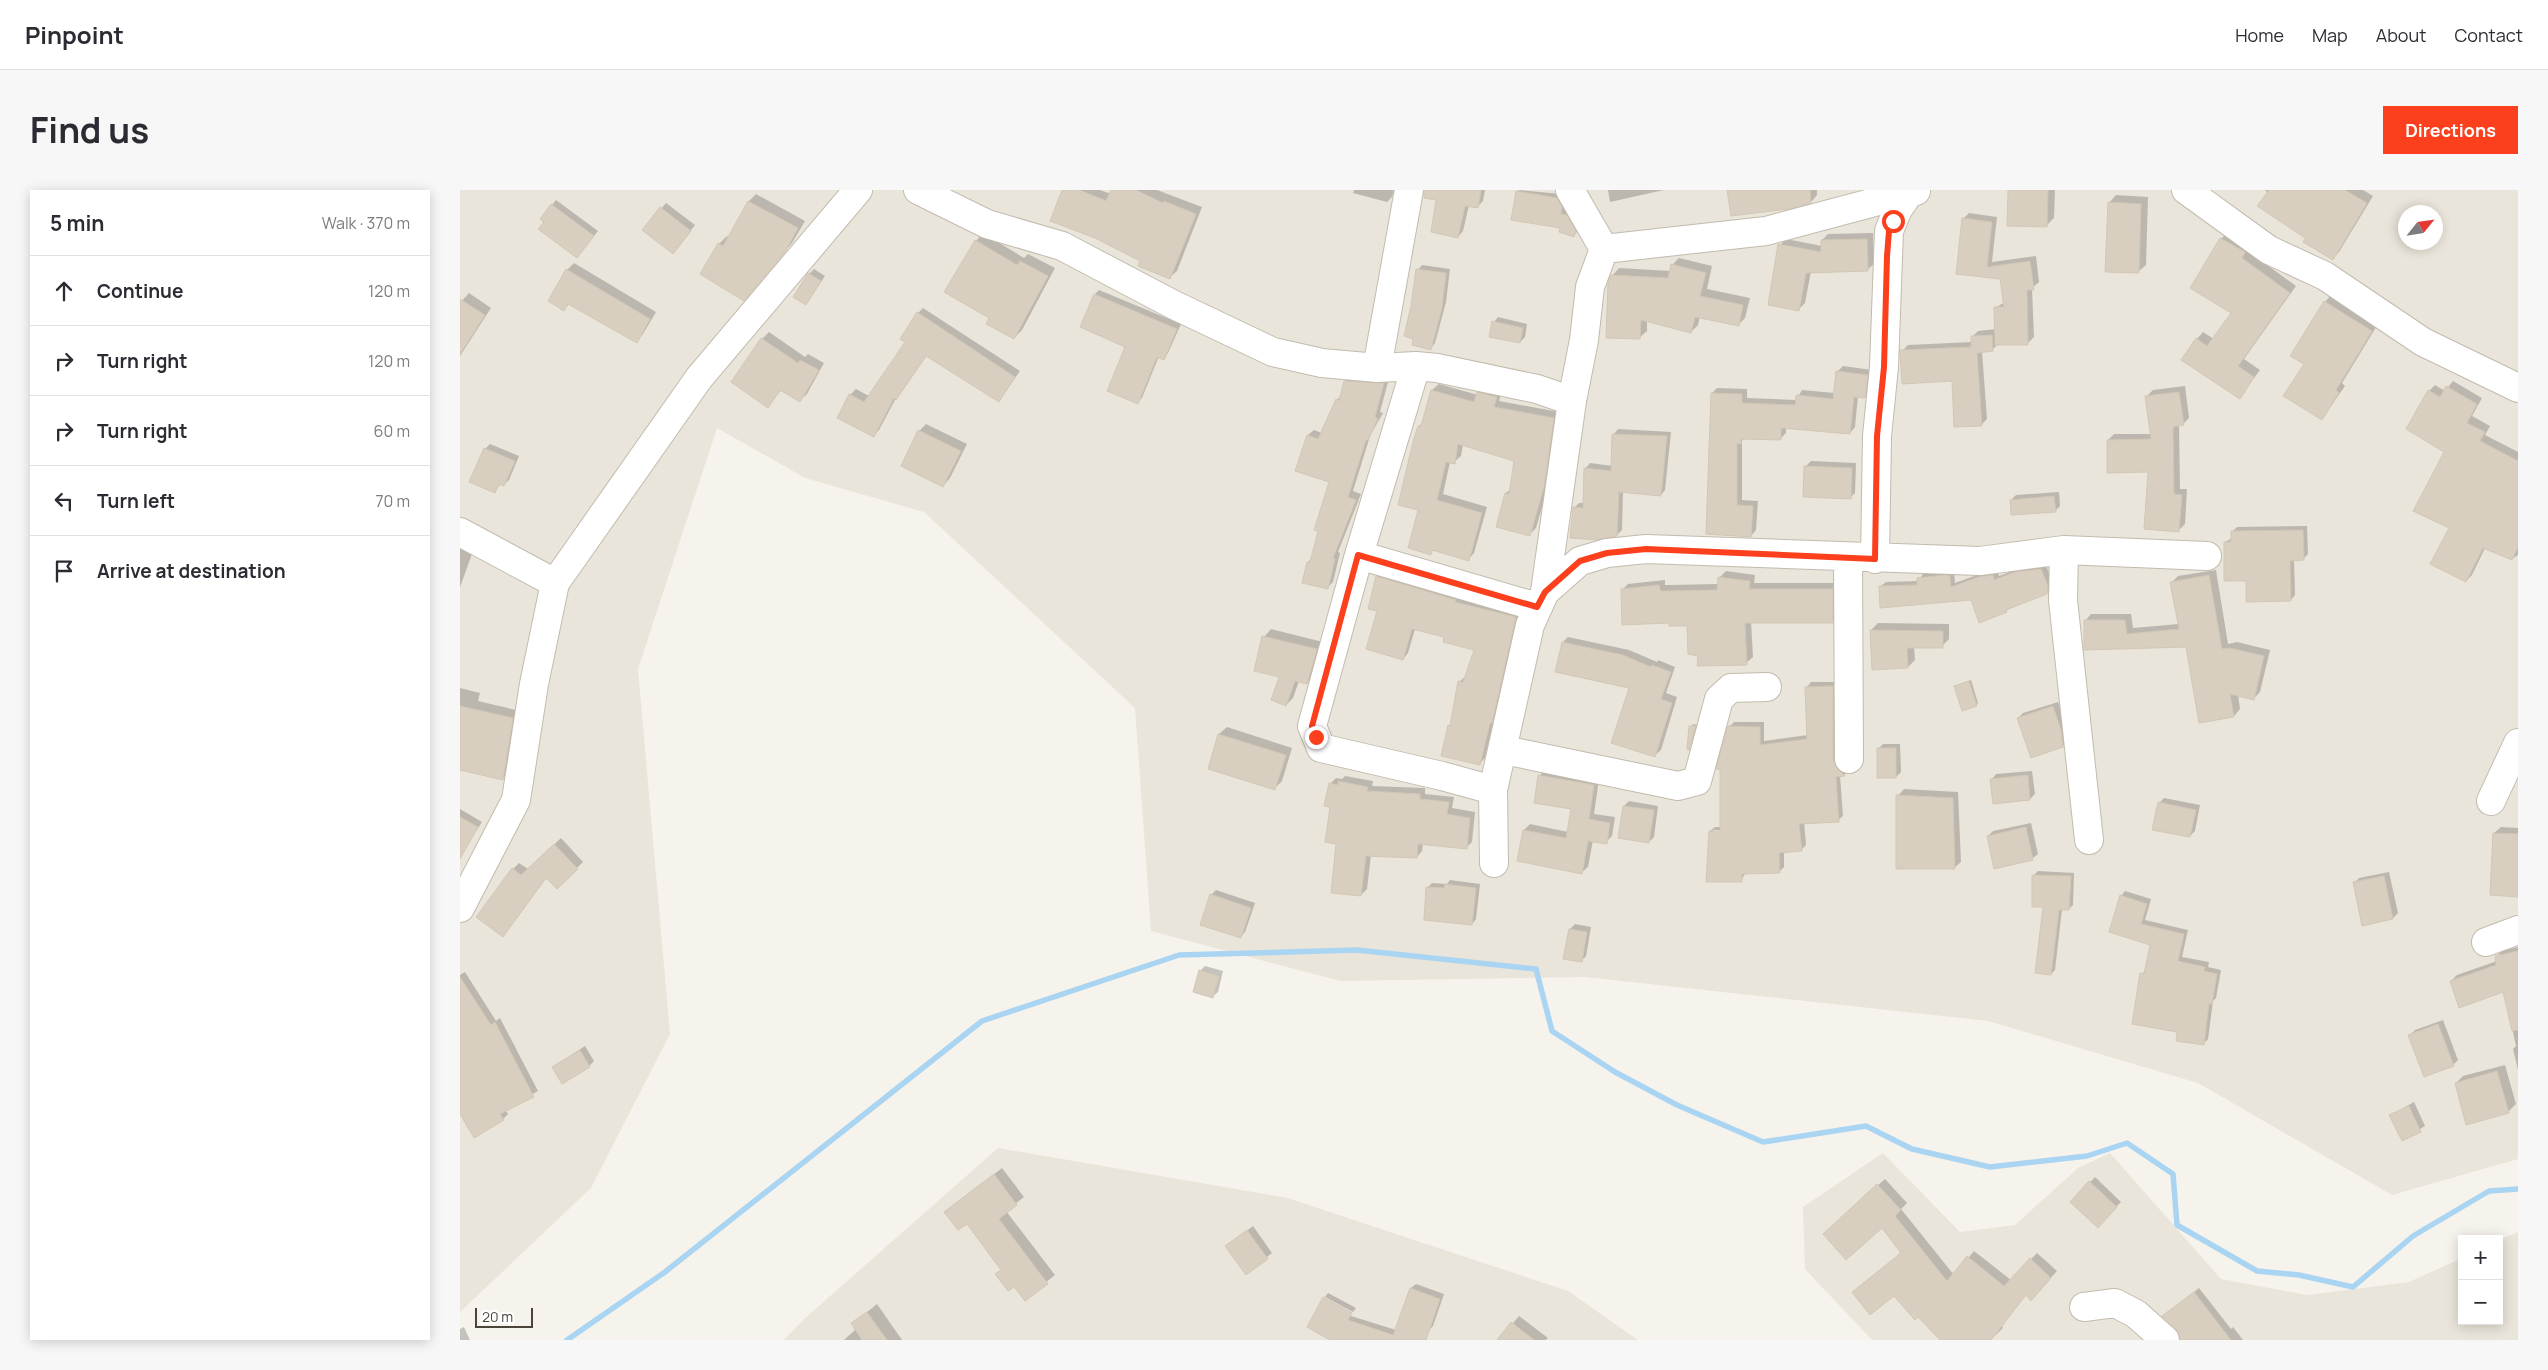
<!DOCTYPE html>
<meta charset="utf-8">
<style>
:root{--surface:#fff;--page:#f7f7f7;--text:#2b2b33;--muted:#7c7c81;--line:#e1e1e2;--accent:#fc3f1d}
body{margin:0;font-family:Manrope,sans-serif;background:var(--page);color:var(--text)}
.controls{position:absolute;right:15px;bottom:15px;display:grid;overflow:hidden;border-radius:0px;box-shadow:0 2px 12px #0003}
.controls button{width:45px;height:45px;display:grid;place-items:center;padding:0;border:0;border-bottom:1px solid var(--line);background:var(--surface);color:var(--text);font:25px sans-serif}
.compass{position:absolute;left:1938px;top:15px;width:45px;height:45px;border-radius:50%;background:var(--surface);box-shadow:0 2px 12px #0003;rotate:60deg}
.scale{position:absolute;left:15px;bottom:12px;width:58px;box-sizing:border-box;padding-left:5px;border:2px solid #4b4439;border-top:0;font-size:14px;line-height:18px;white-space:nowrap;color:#4b4439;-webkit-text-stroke:4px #fff;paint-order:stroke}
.stop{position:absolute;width:15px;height:15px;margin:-11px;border:4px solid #fc3f1d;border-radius:50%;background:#fff}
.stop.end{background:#fc3f1d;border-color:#fff;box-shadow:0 1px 5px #0008}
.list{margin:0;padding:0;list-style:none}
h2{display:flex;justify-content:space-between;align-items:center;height:65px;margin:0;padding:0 20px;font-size:21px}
h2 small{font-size:16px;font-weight:400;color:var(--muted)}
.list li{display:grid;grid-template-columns:32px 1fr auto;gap:15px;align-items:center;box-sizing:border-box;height:70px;padding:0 20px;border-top:1px solid var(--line)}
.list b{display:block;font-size:19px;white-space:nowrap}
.list em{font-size:16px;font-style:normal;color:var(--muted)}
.icon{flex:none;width:28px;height:28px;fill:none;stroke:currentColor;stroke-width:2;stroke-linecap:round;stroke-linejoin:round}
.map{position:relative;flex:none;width:2058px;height:1150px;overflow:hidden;border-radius:0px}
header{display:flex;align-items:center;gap:30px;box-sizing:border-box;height:70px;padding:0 25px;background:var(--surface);border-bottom:1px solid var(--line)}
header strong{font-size:24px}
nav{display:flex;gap:28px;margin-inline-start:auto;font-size:18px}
.intro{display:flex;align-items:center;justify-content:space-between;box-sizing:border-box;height:120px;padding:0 30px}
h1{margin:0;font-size:35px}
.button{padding:12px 22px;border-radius:0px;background:var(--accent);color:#fff;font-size:18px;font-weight:700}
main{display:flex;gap:30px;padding:0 30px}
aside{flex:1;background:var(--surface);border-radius:0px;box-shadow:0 2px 12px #0003}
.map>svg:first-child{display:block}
</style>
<header>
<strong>Pinpoint</strong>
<nav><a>Home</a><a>Map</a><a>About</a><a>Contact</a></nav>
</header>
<div class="intro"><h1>Find us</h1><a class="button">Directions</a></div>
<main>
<aside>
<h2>5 min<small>Walk · 370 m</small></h2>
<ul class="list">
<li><svg class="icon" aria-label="ahead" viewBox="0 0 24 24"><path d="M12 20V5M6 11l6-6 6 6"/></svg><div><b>Continue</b></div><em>120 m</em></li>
<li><svg class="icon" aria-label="right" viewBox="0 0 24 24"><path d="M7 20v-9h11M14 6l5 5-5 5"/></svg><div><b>Turn right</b></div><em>120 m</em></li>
<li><svg class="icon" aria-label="right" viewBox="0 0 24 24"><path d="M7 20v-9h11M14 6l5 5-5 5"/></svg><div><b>Turn right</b></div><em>60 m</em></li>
<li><svg class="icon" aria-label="left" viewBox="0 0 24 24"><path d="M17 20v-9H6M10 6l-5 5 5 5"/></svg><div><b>Turn left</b></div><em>70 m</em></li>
<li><svg class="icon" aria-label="arrive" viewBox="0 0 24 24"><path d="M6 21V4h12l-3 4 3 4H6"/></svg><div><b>Arrive at destination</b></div></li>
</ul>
</aside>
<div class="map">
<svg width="2058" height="1150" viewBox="0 0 2058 1150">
<rect width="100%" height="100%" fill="#f6f3ec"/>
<path fill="#eae5da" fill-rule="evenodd" d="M 0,0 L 2058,0 L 2058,969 L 1932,1005 L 1738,893 L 1528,831 L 1125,787 L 880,791 L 691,741 L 675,518 L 464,322 L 345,288 L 257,238 L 178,479 L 210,844 L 131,998 L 0,1122 ZM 1946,22 L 1976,22 L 1976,52 L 1946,52 Z
M 538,958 L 828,1008 L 1108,1101 L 1178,1150 L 324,1150 L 343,1130 Z
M 1423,963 L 1500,1042 L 1555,1035 L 1618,978 L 1650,963 L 1761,1089 L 1847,1105 L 1949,1092 L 2002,1068 L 2002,1131 L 2039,1131 L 2039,1050 L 2058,1042 L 2058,1150 L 1412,1150 L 1345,1079 L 1343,1017 Z"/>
<path fill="#0003" fill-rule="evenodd" d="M 603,0 L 612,0 L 651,15 L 652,13 L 619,0 L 640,0 L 651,4 L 653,0 L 697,0 L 742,17 L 717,81 L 710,87 L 682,70 Z
M 894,0 L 934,0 L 932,7 L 927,12 L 893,3 Z
M 980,0 L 1025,0 L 1023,11 L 1017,17 L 1009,15 L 1003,41 L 998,47 Z
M 1059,0 L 1101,4 L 1106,13 L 1105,20 L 1111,21 L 1118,41 L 1114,45 L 1102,37 L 1057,2 Z
M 1148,0 L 1204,0 L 1150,12 Z
M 1269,0 L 1357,0 L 1357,5 L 1351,12 Z
M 1549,0 L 1595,0 L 1594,28 L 1586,36 Z
M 1805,0 L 1903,0 L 1913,6 L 1879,62 L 1872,69 L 1847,48 Z
M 296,4 L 345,31 L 332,53 L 291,102 L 259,54 L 267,46 L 269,48 L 289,11 Z
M 1656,5 L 1688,7 L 1686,75 L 1678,82 L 1649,13 Z
M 96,10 L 138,41 L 117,67 L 86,31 L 92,15 Z
M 206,13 L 235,35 L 213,63 L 184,40 Z
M 1509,23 L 1537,27 L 1532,72 L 1576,66 L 1579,92 L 1572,98 L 1574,147 L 1568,153 L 1538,154 L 1532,160 L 1522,161 L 1527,229 L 1521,235 L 1494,190 L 1442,161 L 1448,155 L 1512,152 L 1512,147 L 1518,141 L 1536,139 L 1535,118 L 1545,112 L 1542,88 L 1497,83 L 1503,29 Z
M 1768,42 L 1788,61 L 1836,96 L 1784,169 L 1800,180 L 1779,208 L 1737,149 L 1743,142 L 1754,149 L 1773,123 L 1761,49 Z
M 523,43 L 564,68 L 568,64 L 595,78 L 562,140 L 554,148 L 531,127 L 516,51 Z
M 1413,43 L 1414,74 L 1407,80 L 1351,81 L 1345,113 L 1339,119 L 1320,55 L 1326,49 L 1362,56 L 1362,50 L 1368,44 Z
M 1219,68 L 1252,76 L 1247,99 L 1290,108 L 1285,128 L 1278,135 L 1240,126 L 1238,135 L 1231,142 L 1187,131 L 1187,141 L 1179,148 L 1152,86 L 1159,78 L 1211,81 L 1212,75 Z
M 114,73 L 196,122 L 183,144 L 177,151 L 110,113 L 104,119 L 107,80 Z
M 962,75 L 990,79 L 986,112 L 975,153 L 971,158 L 953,116 L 958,80 Z
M 354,79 L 365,86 L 346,114 L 349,84 Z
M 639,100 L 721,134 L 708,163 L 704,168 L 699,166 L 682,208 L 677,212 L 667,156 L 635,104 Z
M 9,103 L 31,118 L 0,166 L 0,113 Z
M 1871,105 L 1918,134 L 1882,193 L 1885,196 L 1862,229 L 1845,173 L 1865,112 Z
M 463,118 L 560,181 L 539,211 L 467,165 L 436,208 L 419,240 L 413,246 L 390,205 L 396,199 L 409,206 L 446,152 L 458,123 Z
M 1038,127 L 1067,134 L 1065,147 L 1060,152 L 1034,132 Z
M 309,142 L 345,167 L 348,164 L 364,173 L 347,204 L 340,210 L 322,199 L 308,216 L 302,149 Z
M 1383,176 L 1412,180 L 1410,201 L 1405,207 L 1398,206 L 1395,237 L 1390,243 L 1326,237 L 1326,243 L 1320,249 L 1285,247 L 1282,251 L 1282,310 L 1298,311 L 1296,340 L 1291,346 L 1248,343 L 1252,203 L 1257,198 L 1287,199 L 1287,208 L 1336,210 L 1342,200 L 1375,203 L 1377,182 Z
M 891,185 L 929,188 L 920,222 L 923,223 L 910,246 L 893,301 L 901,304 L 878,362 L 880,363 L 873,392 L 867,398 L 848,372 L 853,367 L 871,291 L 848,245 L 854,240 L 862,243 L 877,210 L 881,206 L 885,191 Z
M 1993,191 L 2022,208 L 2012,226 L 2030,236 L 2025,245 L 2058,262 L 2058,365 L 2052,369 L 2025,358 L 2012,385 L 2006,391 L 1990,337 L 1986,262 L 1969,201 L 1975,195 L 1985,201 Z
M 979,194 L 1018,205 L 1024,197 L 1042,200 L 1039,211 L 1099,222 L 1090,290 L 1076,338 L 1069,345 L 1046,303 L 1051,299 L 1056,271 L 1003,254 L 1001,266 L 994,272 L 990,272 L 983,304 L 1027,317 L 1014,363 L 1008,370 L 974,360 L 970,363 L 960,319 L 959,236 L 964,231 L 972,200 Z
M 1725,196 L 1729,228 L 1723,234 L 1719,235 L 1720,299 L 1727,299 L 1725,334 L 1719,340 L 1690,281 L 1648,250 L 1654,244 L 1691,244 L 1687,206 L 1693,200 Z
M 466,234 L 507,254 L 490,288 L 483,296 L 459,241 Z
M 1158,239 L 1211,242 L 1205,300 L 1201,305 L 1163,301 L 1162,340 L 1157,345 L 1114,318 L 1119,313 L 1125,313 L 1126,278 L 1130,273 L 1153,276 L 1154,244 Z
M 30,254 L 59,266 L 49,290 L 44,294 L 41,293 L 35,301 L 25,259 Z
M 1351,271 L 1396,273 L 1395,303 L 1390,308 L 1346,276 Z
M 1599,302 L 1600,316 L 1595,321 L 1551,310 L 1556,305 Z
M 1847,336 L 1848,364 L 1843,369 L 1834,369 L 1835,405 L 1831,410 L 1787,390 L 1765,352 L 1772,348 L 1772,342 L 1777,337 Z
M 0,346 L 15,356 L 0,397 Z
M 1586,375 L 1592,391 L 1592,398 L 1587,403 L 1551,416 L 1546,421 L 1511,408 L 1421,396 L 1426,392 L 1458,391 L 1463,384 L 1494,381 L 1495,393 L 1525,382 L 1537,381 L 1539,386 L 1561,378 Z
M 1756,380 L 1768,454 L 1777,452 L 1810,460 L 1800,502 L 1793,509 L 1778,505 L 1780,519 L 1774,526 L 1740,532 L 1727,455 L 1625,459 L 1625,431 L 1631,424 L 1671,424 L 1673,438 L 1719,434 L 1712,392 L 1718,386 Z
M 922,381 L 1061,422 L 1037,526 L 1034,530 L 1025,568 L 1019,574 L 989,536 L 992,532 L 999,492 L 1006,486 L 1015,459 L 985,446 L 955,439 L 948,463 L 943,469 L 918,420 L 917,387 Z
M 1266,381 L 1295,385 L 1294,393 L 1378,393 L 1378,425 L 1372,431 L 1291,431 L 1293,467 L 1286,473 L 1239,465 L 1228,435 L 1210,431 L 1162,400 L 1168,394 L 1205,390 L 1205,395 L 1208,395 L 1259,394 L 1260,387 Z
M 1418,433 L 1489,434 L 1489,449 L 1482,456 L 1454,456 L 1455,470 L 1448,477 L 1411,440 Z
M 811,439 L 863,452 L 854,486 L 847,493 L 839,491 L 833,508 L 826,515 L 821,486 L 804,447 Z
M 1108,447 L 1169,460 L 1197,472 L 1198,470 L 1215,477 L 1206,503 L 1217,507 L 1201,560 L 1195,565 L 1170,497 L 1103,452 Z
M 1511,490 L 1518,513 L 1516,515 L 1495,496 Z
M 1351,492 L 1377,492 L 1389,581 L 1384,585 L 1380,585 L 1383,626 L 1378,630 L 1344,632 L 1346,655 L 1341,660 L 1324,661 L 1324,677 L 1320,681 L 1286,682 L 1281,691 L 1250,641 L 1255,637 L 1261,637 L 1269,537 L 1274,532 L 1304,532 L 1304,551 L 1348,545 L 1347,497 ZM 1253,640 L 1267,641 L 1266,644 L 1253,642 Z
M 0,498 L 20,503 L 18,511 L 60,521 L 50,581 L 43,588 L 0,558 Z
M 1598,512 L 1606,535 L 1608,551 L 1603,556 L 1558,528 L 1563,523 Z
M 1233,534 L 1237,535 L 1229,558 L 1231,537 Z
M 767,537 L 832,558 L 822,591 L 815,598 L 749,578 L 759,544 Z
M 1423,554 L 1440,554 L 1441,582 L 1436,587 L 1418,559 Z
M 1085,580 L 1139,589 L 1134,624 L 1155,627 L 1152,646 L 1146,652 L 1133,650 L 1128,677 L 1121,683 L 1059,670 L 1064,640 L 1070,634 L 1108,642 L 1112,618 L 1079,586 Z
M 1572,581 L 1575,604 L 1570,609 L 1532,589 L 1536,584 Z
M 885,586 L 913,591 L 912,596 L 965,598 L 965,604 L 994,607 L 992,618 L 1015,622 L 1012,652 L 1007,657 L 963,653 L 962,661 L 957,667 L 911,665 L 907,699 L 901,705 L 877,653 L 872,616 L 870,594 L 876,588 L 882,589 Z
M 1444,599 L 1498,602 L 1501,672 L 1494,678 L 1438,606 Z
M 1704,608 L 1740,615 L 1735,641 L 1730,646 L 1699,613 Z
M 1169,611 L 1198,616 L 1194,647 L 1189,652 L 1164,616 Z
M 0,619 L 22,632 L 4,660 L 0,658 Z
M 1571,633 L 1578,664 L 1573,668 L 1535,677 L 1528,646 L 1533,641 Z
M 2041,637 L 2058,638 L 2058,705 L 2034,643 Z
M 101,648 L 123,672 L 97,698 L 87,687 L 43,745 L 53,679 L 59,673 L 68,679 Z
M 1578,681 L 1614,683 L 1613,715 L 1609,719 L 1602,719 L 1595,780 L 1591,784 L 1584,716 L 1573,716 L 1574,685 Z
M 1929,682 L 1938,723 L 1933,728 L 1894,693 L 1899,688 Z
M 990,690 L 1020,694 L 1016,729 L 1012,734 L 967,698 L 972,693 L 987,694 Z
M 756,700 L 795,713 L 785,742 L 780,747 L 751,705 Z
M 1665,701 L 1691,709 L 1685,730 L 1728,740 L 1722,767 L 1749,772 L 1748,777 L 1761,780 L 1756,808 L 1753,811 L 1748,849 L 1744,853 L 1719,841 L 1682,784 L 1687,778 L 1692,754 L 1661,706 Z
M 1115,734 L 1131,737 L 1126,766 L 1121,771 L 1110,739 Z
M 2058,757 L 2058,880 L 2053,859 L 2056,856 L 2044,801 L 1991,791 L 1997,785 L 2037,771 L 2036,767 L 2042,761 Z
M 745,776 L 763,781 L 758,802 L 753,806 L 740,781 Z
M 5,782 L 36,831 L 40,828 L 78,901 L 45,920 L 48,924 L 43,929 L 0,921 L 0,785 Z
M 1983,830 L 1998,870 L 1993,875 L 1950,845 L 1955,840 Z
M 125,856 L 134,871 L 129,876 L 93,877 Z
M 2045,875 L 2056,914 L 2048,922 L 1996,893 L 2003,886 Z
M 1954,912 L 1965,936 L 1943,949 L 1931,925 Z
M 542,978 L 564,1007 L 546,1021 L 595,1085 L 565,1109 L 494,1015 Z
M 1635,987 L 1661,1012 L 1637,1036 L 1612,1012 Z
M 1425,989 L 1447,1013 L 1441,1019 L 1494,1085 L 1514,1061 L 1551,1090 L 1577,1063 L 1597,1081 L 1578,1102 L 1566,1104 L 1542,1136 L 1543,1138 L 1530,1150 L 1482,1150 L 1434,1104 L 1393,1102 L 1442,1062 L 1422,1036 L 1371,1038 Z
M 793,1036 L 812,1063 L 786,1083 L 772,1052 Z
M 956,1094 L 984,1104 L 973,1136 L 968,1141 L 953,1150 L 872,1150 L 863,1109 L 891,1126 L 936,1140 L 951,1098 Z
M 1739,1098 L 1771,1139 L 1773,1137 L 1783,1150 L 1728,1150 L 1711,1120 Z
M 868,1103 L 896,1118 L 893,1122 L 865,1107 Z
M 417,1114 L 442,1150 L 384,1150 L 396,1139 L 392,1134 Z
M 1059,1126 L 1088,1148 L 1086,1150 L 1039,1150 Z
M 4,1137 L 10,1150 L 0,1150 L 0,1139 Z"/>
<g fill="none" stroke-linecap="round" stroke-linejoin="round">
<path stroke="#a9d4f2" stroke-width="5.5" d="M 107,1150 L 205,1082 L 522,831 L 719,765 L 897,760 L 1076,779 L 1092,841 L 1155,882 L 1217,915 L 1303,952 L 1406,936 L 1452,959 L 1530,977 L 1627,966 L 1667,953 L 1713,984 L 1717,1035 L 1797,1081 L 1839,1085 L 1893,1097 L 1953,1046 L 2029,1001 L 2058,999"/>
</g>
<path fill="#d8cfc1" stroke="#d3c7b4" d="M 602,0 L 616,0 L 646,11 L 651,0 L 676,0 L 703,13 L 704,11 L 736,24 L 710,89 L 678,76 L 680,71 L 635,48 L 590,31 Z
M 964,0 L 1021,0 L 1018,18 L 1005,16 L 998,48 L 971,42 L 976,10 L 964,8 Z
M 1267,0 L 1350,0 L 1351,13 L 1329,19 L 1271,26 Z
M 1548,0 L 1588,0 L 1587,37 L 1547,36 Z
M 1809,0 L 1885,0 L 1907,13 L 1873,70 L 1843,52 L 1845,48 L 1797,16 Z
M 1056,1 L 1097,8 L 1102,17 L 1101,24 L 1107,25 L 1116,41 L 1114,47 L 1099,42 L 1100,38 L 1051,30 Z
M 288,11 L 338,38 L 325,62 L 284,111 L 240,84 L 258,53 L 263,56 Z
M 1648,12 L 1681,14 L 1679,83 L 1645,82 Z
M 91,14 L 134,46 L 117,68 L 78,39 L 84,32 L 80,29 Z
M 200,17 L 231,41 L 213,64 L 182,40 Z
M 1502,28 L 1532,32 L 1527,77 L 1570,71 L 1574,100 L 1567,100 L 1568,155 L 1535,155 L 1534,117 L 1544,117 L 1540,89 L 1496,84 Z
M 1760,48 L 1785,62 L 1782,68 L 1830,103 L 1778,176 L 1794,187 L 1780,209 L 1721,170 L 1736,148 L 1747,156 L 1771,123 L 1730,98 Z
M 1407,49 L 1408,81 L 1346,83 L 1339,121 L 1308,115 L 1318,54 L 1361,62 L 1361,50 Z
M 515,50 L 557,75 L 560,71 L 588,86 L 554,149 L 526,134 L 529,128 L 484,102 Z
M 1211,74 L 1246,83 L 1240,106 L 1283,115 L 1279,136 L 1235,127 L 1231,143 L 1181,130 L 1180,149 L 1146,148 L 1148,93 L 1151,85 L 1208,88 Z
M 106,79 L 190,129 L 177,153 L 108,114 L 104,121 L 88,111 Z
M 956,79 L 986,83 L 982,118 L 971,160 L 952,155 L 953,149 L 944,146 L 951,116 Z
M 348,83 L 361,91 L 346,115 L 333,107 Z
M 634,104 L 717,139 L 704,170 L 697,167 L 678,214 L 647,201 L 665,157 L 620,137 Z
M 0,109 L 25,125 L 0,164 Z
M 1864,111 L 1912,141 L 1876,200 L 1879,203 L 1862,230 L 1823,206 L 1844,174 L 1830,166 Z
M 457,122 L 555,187 L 539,212 L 466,166 L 436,210 L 434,208 L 414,247 L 377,228 L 389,204 L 404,212 L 445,152 L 440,149 Z
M 1032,131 L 1063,138 L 1060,153 L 1029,147 Z
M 1532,145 L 1533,161 L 1517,163 L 1522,236 L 1494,237 L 1492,191 L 1442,194 L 1440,160 L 1511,157 L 1511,146 Z
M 301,148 L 338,173 L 340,170 L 359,180 L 340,212 L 320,200 L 308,218 L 271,192 Z
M 1376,181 L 1408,185 L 1405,208 L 1394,207 L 1390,244 L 1321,238 L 1321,250 L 1281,249 L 1281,254 L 1277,253 L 1277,315 L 1293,316 L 1291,347 L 1246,344 L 1251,203 L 1282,204 L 1282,213 L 1335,215 L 1336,205 L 1373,209 Z
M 884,191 L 924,193 L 915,227 L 918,229 L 908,250 L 906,250 L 888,307 L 896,310 L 873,368 L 875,369 L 868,399 L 842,393 L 847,372 L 850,372 L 858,341 L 854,340 L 869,292 L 835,281 L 847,245 L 858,249 L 876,209 L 879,211 Z
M 1986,196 L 2017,214 L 2007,233 L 2025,242 L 2020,251 L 2058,271 L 2058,357 L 2052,370 L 2023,358 L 2006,392 L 1970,374 L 1989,338 L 1953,321 L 1984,262 L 1946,239 L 1968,200 L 1980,207 Z
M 971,200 L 1014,212 L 1017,202 L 1037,207 L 1034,217 L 1094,228 L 1084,297 L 1070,346 L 1036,337 L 1045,303 L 1049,304 L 1054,271 L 998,254 L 995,274 L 986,272 L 977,310 L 1022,323 L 1009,371 L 972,360 L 971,365 L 948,358 L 958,320 L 938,315 L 953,252 L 958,236 L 961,236 Z
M 1719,202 L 1724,235 L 1713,237 L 1714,304 L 1722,305 L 1719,342 L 1684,339 L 1688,282 L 1647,283 L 1647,250 L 1691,249 L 1685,206 Z
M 458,240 L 501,261 L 483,297 L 441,276 Z
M 1152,244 L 1207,246 L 1201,306 L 1159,302 L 1157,346 L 1137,350 L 1110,348 L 1113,317 L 1123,318 L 1124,278 L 1151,281 Z
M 24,258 L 55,271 L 44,296 L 39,294 L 35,303 L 9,292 Z
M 1344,276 L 1392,278 L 1391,309 L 1343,307 Z
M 1594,306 L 1596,322 L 1551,325 L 1550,310 Z
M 1843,340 L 1844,370 L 1830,371 L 1831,411 L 1786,412 L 1786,391 L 1764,391 L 1764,352 L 1771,352 L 1771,341 Z
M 1581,379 L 1588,396 L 1587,404 L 1546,420 L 1547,422 L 1519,433 L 1511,410 L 1420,418 L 1419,396 L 1457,395 L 1457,388 L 1486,385 L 1490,386 L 1491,397 L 1519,387 L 1533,385 L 1534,390 L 1555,382 Z
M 1749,385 L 1762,459 L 1770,458 L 1804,466 L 1794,510 L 1770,504 L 1774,527 L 1739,533 L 1726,457 L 1624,460 L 1624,430 L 1665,430 L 1667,444 L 1719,439 L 1710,392 Z
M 916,386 L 996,410 L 995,412 L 1056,427 L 1032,533 L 1030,533 L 1020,575 L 981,566 L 988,535 L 990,536 L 998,491 L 1003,492 L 1014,460 L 983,452 L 984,447 L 952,439 L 943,470 L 906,459 L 917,421 L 908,419 Z
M 1258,387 L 1290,391 L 1289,399 L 1373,399 L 1373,433 L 1285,433 L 1287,475 L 1237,476 L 1238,466 L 1228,464 L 1227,436 L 1209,436 L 1209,433 L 1162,435 L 1161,399 L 1199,395 L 1200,400 L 1202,401 L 1257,400 Z
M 1410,440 L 1483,441 L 1483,458 L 1447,458 L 1448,478 L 1412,480 Z
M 802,446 L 857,459 L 847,494 L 835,491 L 826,516 L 811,510 L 819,487 L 794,481 Z
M 1102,452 L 1163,465 L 1191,477 L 1192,475 L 1211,482 L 1201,509 L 1212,513 L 1195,567 L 1151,553 L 1169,498 L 1095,482 Z
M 1509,491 L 1517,516 L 1502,521 L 1494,496 Z
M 1373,496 L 1373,570 L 1376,577 L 1385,586 L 1376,587 L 1379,632 L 1339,634 L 1342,661 L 1319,663 L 1320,683 L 1282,684 L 1282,692 L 1246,692 L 1249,641 L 1260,642 L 1260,579 L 1256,579 L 1268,536 L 1300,537 L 1300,555 L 1347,549 L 1345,497 Z
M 0,516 L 53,528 L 43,590 L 0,580 Z
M 1593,516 L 1601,540 L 1603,557 L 1571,568 L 1557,528 Z
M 1229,536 L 1236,536 L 1229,560 L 1227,559 Z
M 758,544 L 826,565 L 815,600 L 748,579 Z
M 1417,558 L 1436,558 L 1436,588 L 1417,588 Z
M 1078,585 L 1134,595 L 1129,629 L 1150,633 L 1147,654 L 1128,651 L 1122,684 L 1057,671 L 1063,640 L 1106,648 L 1111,619 L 1074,613 Z
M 1568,585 L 1570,610 L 1533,614 L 1530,589 Z
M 878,591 L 908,597 L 907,601 L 960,604 L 960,609 L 989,612 L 987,624 L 1010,628 L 1007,659 L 958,654 L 957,668 L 906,666 L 901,706 L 871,703 L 876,654 L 865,652 L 870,617 L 864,616 L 869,593 L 878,595 Z
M 1436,605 L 1493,608 L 1495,679 L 1436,679 Z
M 1698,612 L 1736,620 L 1730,647 L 1692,640 Z
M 1163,616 L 1194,620 L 1189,653 L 1158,648 Z
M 0,627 L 18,637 L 0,669 Z
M 1566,637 L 1573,670 L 1534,679 L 1527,646 Z
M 2033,643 L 2058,644 L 2058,707 L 2030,705 Z
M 94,654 L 118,679 L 97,699 L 86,688 L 43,747 L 16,727 L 52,678 L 61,685 Z
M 1572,685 L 1611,686 L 1609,720 L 1599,720 L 1591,785 L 1575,783 L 1583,717 L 1572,717 Z
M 1924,686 L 1933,729 L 1902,736 L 1893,692 Z
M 985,694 L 1016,698 L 1012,735 L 964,730 L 966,697 L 984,698 Z
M 750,704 L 791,718 L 781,748 L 740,735 Z
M 1660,705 L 1687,714 L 1681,734 L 1724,744 L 1718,771 L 1745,777 L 1744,781 L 1757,784 L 1752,814 L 1749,814 L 1744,855 L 1716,851 L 1717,842 L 1672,834 L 1680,783 L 1684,784 L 1690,755 L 1649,742 Z
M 1109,739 L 1127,742 L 1122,772 L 1103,769 Z
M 2058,761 L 2058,840 L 2052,841 L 2043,802 L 1999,818 L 1990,791 L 2036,775 L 2035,766 Z
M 739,780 L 759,786 L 753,808 L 733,802 Z
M 0,787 L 31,835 L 35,832 L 74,907 L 40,924 L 44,930 L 14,948 L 0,924 Z
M 1978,834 L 1994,876 L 1964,887 L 1948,845 Z
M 120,860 L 130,877 L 102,894 L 92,877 Z
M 2037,881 L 2049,923 L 2006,935 L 1995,893 Z
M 1949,916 L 1961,942 L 1942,951 L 1929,925 Z
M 534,984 L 557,1015 L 539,1029 L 588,1094 L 565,1111 L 554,1097 L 548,1101 L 535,1084 L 541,1080 L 507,1034 L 498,1040 L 484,1022 Z
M 1629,991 L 1657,1017 L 1638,1038 L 1610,1012 Z
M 1417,994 L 1441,1020 L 1435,1026 L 1487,1091 L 1507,1066 L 1544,1096 L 1570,1068 L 1591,1088 L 1571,1111 L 1566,1105 L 1531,1150 L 1480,1150 L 1458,1127 L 1455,1130 L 1434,1106 L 1410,1125 L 1392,1102 L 1441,1063 L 1422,1038 L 1386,1070 L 1363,1044 Z
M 787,1040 L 808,1069 L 786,1085 L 765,1056 Z
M 950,1098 L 980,1109 L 966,1150 L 870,1150 L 847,1137 L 863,1107 L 892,1123 L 888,1130 L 933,1145 Z
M 1734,1102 L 1771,1150 L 1720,1150 L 1716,1139 L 1702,1126 Z
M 407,1122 L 427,1150 L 402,1150 L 391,1133 Z
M 1051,1132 L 1074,1150 L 1037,1150 Z"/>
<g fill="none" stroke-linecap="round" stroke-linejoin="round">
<defs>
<path id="minor" d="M 458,0 L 527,34 L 602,56 L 714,115 L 813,162 L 862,173 L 917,178 L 956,176 L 977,178 L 1077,199 L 1112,211 L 1085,402
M 1110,0 L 1144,59
M 1726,0 L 1809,60 L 1865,86 L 1963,152 L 2058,198
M 1144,59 L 1306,41 L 1456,1
M 956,176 L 899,365 L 852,536 L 861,558 L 982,586 L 1033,600
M 917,178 L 949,0
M 1112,211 L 1124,150 L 1130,97 L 1144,59
M 0,342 L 95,393
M 1604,360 L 1603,410 L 1629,650
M 899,365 L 1077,417
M 1388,368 L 1389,569
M 1415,369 L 1417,246 L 1424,177 L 1429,41 L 1437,21 L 1449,3
M 1044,560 L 1218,596 L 1237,591 L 1259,509 L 1271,498 L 1307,497
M 2031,611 L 2058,553
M 1034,673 L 1033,600 L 1070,435 L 1085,402 L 1120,371 L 1147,363 L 1186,359 L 1520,371 L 1604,360 L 1747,366
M 0,718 L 56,610 L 74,494 L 95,393 L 239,188 L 398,0
M 2026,752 L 2058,740
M 1624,1117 L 1655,1113 L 1676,1124 L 1705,1150"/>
</defs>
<use href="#minor" stroke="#c2bbae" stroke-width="30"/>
<use href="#minor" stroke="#fff" stroke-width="28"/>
</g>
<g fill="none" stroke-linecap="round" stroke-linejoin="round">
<path stroke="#fc3f1d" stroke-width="6" d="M 856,547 L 852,536 L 898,365 L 1077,417 L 1085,402 L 1120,371 L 1147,363 L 1186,359 L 1415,369 L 1417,246 L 1424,177 L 1427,66 L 1429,41 L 1433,31"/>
</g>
</svg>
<div class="controls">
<button>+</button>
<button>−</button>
</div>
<svg class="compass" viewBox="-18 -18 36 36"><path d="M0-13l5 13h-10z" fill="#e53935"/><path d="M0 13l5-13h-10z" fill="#7c7c81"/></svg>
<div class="scale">20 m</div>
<div class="stop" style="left:1433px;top:31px"></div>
<div class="stop end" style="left:856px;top:547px"></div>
</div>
</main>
